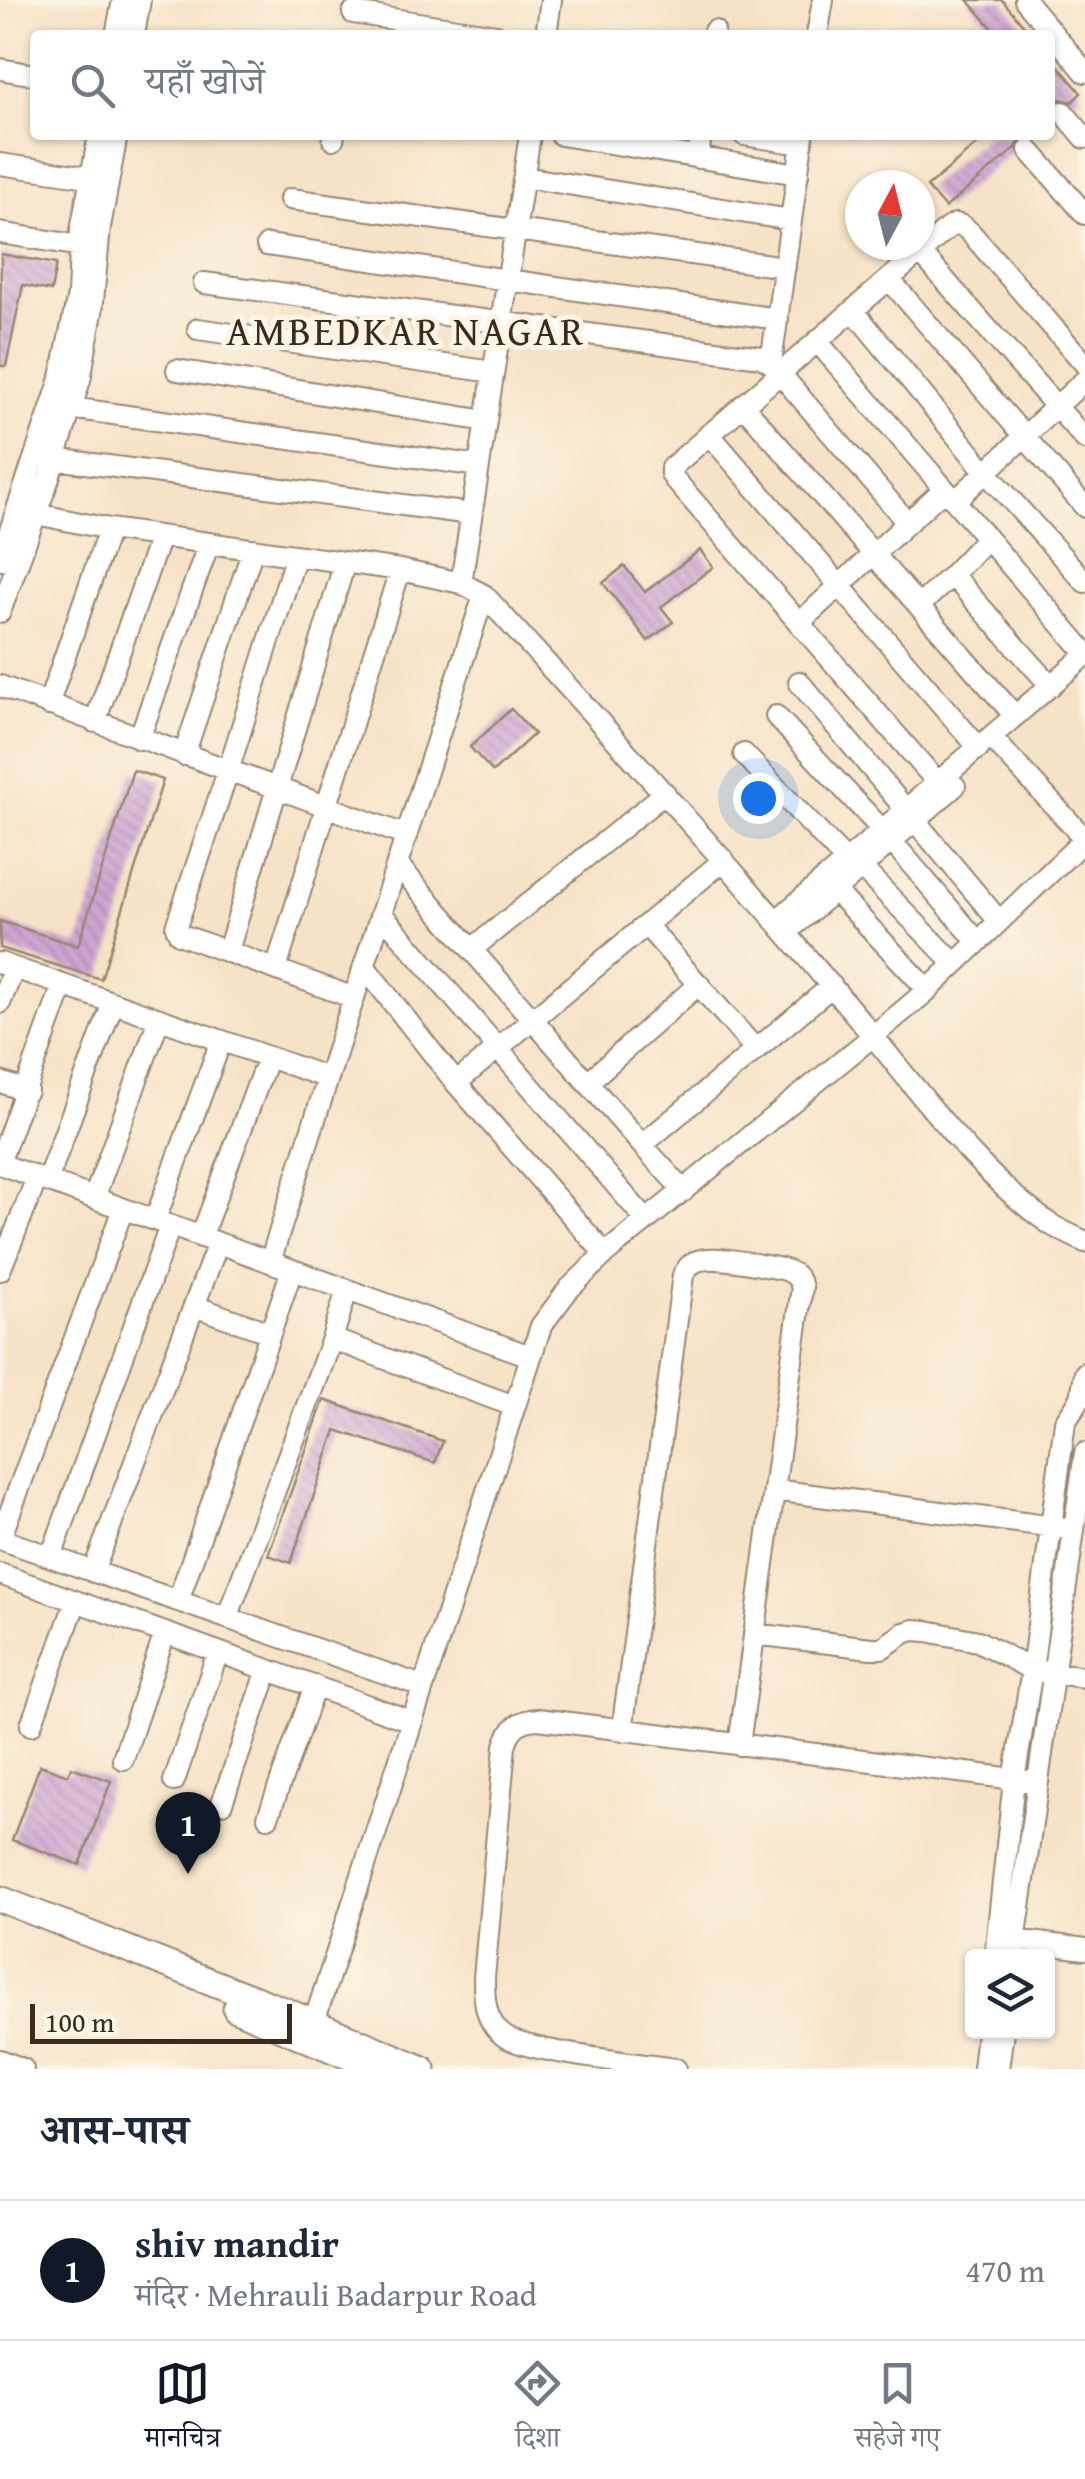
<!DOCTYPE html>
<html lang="hi">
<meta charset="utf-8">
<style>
:root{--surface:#fff;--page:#f6f6f7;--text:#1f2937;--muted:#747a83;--line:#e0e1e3;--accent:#111827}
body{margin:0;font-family:"Gentium Book Plus","Noto Serif Devanagari",serif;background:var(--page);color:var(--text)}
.controls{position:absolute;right:30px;bottom:30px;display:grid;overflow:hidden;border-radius:10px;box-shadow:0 2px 8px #0004}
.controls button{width:90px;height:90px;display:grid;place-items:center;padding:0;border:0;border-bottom:2px solid var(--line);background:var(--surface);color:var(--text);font:50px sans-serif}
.compass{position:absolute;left:845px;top:170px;width:90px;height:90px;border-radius:50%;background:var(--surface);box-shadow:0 2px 8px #0004;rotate:7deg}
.scale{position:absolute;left:30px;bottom:25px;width:262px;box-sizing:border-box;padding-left:10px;border:5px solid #3b2a1e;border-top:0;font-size:28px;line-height:35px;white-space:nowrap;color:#3b2a1e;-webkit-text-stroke:8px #fcf5e5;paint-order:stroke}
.you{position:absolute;left:758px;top:798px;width:35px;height:35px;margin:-25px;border:8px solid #fff;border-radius:50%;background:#1a73e8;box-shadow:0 0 0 15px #1a73e833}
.badge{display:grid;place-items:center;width:65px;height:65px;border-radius:50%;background:var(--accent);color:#fff;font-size:32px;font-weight:700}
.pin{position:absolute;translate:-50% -82px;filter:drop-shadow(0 2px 5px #0008)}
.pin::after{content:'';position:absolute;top:52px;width:35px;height:30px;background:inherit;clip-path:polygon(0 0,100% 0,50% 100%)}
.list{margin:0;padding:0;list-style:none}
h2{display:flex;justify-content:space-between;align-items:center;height:130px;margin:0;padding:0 40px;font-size:42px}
h2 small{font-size:32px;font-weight:400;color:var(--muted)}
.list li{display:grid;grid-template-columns:65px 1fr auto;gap:30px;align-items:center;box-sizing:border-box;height:140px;padding:0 40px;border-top:2px solid var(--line)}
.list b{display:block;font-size:38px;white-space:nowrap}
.list p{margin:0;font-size:32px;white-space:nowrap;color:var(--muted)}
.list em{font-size:32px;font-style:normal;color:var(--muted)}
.icon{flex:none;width:55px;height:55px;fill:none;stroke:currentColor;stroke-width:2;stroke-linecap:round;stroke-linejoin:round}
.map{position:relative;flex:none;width:1085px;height:2069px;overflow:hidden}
.search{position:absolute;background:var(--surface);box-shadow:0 2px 8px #0004;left:30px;right:30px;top:30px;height:110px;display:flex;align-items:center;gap:25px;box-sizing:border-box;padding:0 35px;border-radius:10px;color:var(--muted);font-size:38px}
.sheet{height:270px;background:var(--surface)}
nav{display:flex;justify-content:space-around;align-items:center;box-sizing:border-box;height:140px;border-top:2px solid var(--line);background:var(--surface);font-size:28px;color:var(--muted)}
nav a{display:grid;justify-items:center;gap:5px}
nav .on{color:var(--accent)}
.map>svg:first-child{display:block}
</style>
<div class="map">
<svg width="1085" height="2069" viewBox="0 0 1085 2069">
<defs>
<pattern id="building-back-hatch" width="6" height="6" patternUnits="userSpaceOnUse" patternTransform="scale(2.5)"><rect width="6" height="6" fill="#d0a6d3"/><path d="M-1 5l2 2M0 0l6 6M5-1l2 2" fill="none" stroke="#aa87ab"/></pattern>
</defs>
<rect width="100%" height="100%" fill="#fcf5e5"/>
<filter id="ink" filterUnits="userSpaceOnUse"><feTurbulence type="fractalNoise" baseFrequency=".01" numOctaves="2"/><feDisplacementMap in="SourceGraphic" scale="20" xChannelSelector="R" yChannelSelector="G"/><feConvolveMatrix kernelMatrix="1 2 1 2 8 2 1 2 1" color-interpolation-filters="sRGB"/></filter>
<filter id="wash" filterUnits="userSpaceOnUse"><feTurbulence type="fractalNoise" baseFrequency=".0048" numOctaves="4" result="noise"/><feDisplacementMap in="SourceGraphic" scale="40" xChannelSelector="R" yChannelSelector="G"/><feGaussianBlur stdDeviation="2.25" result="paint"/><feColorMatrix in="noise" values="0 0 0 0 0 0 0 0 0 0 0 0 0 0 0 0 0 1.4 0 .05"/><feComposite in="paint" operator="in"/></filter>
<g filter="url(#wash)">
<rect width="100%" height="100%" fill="#f6e2c6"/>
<g id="blocks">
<path fill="url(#building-back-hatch)" d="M 968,0 L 1002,0 L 1032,35 L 998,35 Z
M 1050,56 L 1081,93 L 1072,102 L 1060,99 L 1050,108 Z
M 988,135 L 1032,135 L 1021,139 L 1016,148 L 945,208 L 927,187 Z
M 1,254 L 56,264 L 51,291 L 23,285 L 6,366 L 0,366 Z
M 700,550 L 713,567 L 661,607 L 673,622 L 648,641 L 603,583 L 624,566 L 645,592 Z
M 511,709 L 534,734 L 493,772 L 470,747 Z
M 133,770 L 163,780 L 101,979 L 0,948 L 0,921 L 78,946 Z
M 324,1400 L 443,1441 L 435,1463 L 336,1430 L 291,1563 L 268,1555 Z
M 40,1765 L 68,1775 L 71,1767 L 111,1781 L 80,1865 L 12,1840 Z"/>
</g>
</g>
<g filter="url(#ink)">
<use href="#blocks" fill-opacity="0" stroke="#988672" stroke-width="2.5"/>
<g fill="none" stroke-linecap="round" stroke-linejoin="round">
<defs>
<path id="minor" d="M 1025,0 L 1085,72
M 353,13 L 496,35
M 116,35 L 123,0
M 134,35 L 140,0
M 546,35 L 551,0
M 713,35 L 714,31
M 817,35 L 823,0
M 0,69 L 35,75
M 1063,112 L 1085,138
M 561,135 L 798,174
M 744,135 L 802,144
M 333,139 L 334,135
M 1029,150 L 1085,214
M 698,158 L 701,135
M 0,164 L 102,179
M 524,177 L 791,220
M 290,199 L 785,267
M 0,233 L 81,246
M 267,245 L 778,319
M 920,252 L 1085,439
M 889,279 L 1085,507
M 204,283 L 761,357 L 771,363 L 907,522
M 853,310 L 986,472 L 1085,582
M 198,329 L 493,372
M 817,341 L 1085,652
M 771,363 L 803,135
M 177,370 L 486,421
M 743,405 L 1015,716
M 71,408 L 479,466
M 709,434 L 979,748
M 55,459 L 471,514
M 955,501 L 1085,380
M 17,510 L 109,529 L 400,570 L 461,583 L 484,595 C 617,740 748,885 873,1036 L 605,1254 L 568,1290 L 541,1326 L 314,2022
M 296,555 L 228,771 L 176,927 L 179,934 L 354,998
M 0,560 L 60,382 L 78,295 L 81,230 L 99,135
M 952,575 L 1051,686
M 461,583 L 530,135
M 919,606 L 952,575 L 987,538
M 0,612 L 49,478 L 80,380 L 92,312 L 100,227 L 117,135
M 799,623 L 944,489
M 799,682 L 999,921
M 0,686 L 407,836
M 48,705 L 109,529
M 776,716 L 882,830 L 978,942
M 95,722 L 160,537
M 991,737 L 1085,839
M 139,739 L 209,543
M 744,754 L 846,861
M 184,755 L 253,549
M 938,783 L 675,480 L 671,474 L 671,468 L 948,228 L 956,224 L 963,226 L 970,232 L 1085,364
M 1085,839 L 928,990 L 873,1036 C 924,1098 983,1179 1050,1224 C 1061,1231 1074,1236 1085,1242
M 852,858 L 955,964
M 397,864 L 642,1145 L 684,1191
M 827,882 L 928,990
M 381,913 L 646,1220
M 777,920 L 1085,656
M 646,925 L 756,1050
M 787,932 L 955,786
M 472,949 L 665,793
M 228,951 L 345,562
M 0,963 L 328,1078 L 270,1262
M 364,966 L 456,1083 L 605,1254
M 276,969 L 400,570
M 0,1003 L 14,968
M 328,1078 L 484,595
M 0,1082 L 27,1091
M 456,1083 L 724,860
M 587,1083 L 699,984
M 642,1145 L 832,986
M 0,1161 L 63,985
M 0,1164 L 530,1356
M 47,1181 L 113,1003
M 94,1198 L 159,1019
M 155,1220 L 221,1041
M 201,1237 L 268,1057
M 0,1270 L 37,1178
M 194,1306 L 270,1333
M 332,1339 L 514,1406
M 774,1490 L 1062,1528
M 0,1539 L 422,1686
M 0,1539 L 123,1209
M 51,1557 L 170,1226
M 93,1572 L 218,1243
M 0,1574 L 411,1721
M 178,1601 L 292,1270
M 227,1618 L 332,1339 L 347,1290
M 754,1634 L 871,1648 L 882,1648 L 904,1633 L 914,1630 L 927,1631 L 978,1641 L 1032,1670 L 1085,1677
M 31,1725 L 76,1601
M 622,1731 L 683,1275 C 688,1267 691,1262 701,1260 C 717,1255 763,1266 782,1269 C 793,1272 798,1276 802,1287 L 739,1745
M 123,1759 L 165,1633
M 174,1781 L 218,1652
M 222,1803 L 268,1670
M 268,1817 L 315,1686
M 1016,1940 L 1085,1949
M 995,1956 L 1014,1780 L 1032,1670 L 1065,1422 L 1081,1398 L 1085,1373
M 1013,1956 L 1085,1453
M 0,2060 L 23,2069
M 676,2069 C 643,2064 525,2052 504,2036 C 485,2022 484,2000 484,1978 L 505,1746 C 510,1728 519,1720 538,1719 L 1038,1782
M 983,2069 L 987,2032
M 998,2069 L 1003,2032"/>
<path id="major" d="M 0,1899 L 286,2011 L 423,2069
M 236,2009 L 379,2069"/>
</defs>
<use href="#minor" stroke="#988672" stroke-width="24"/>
<use href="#major" stroke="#988672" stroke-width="29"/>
<use href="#minor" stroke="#fff" stroke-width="20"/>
<use href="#major" stroke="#fff" stroke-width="25"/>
</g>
</g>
<g text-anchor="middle" stroke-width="10" stroke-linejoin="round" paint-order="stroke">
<g font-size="40" letter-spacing="2.5" fill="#3b2a1e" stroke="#fcf5e5">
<text x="406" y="345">AMBEDKAR NAGAR</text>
</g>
</g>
</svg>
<div class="controls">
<button><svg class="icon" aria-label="layers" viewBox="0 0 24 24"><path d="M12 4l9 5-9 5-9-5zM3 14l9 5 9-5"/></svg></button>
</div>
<svg class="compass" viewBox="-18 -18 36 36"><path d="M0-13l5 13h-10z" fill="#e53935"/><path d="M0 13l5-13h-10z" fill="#747a83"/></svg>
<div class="scale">100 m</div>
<div class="you"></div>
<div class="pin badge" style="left:188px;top:1874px">1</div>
<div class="search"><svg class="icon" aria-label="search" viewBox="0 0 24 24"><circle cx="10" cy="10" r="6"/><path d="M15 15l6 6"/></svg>यहाँ खोजें</div>
</div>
<section class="sheet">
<h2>आस-पास<small></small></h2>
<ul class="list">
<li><span class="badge">1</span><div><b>shiv mandir</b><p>मंदिर · Mehrauli Badarpur Road</p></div><em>470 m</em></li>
</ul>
</section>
<nav>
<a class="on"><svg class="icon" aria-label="map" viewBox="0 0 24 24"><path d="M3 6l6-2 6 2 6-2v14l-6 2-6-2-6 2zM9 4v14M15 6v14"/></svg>मानचित्र</a>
<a><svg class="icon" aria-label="directions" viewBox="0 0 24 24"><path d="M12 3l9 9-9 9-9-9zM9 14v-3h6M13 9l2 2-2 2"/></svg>दिशा</a>
<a><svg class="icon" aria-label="saved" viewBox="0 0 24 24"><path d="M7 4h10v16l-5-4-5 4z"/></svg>सहेजे गए</a>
</nav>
